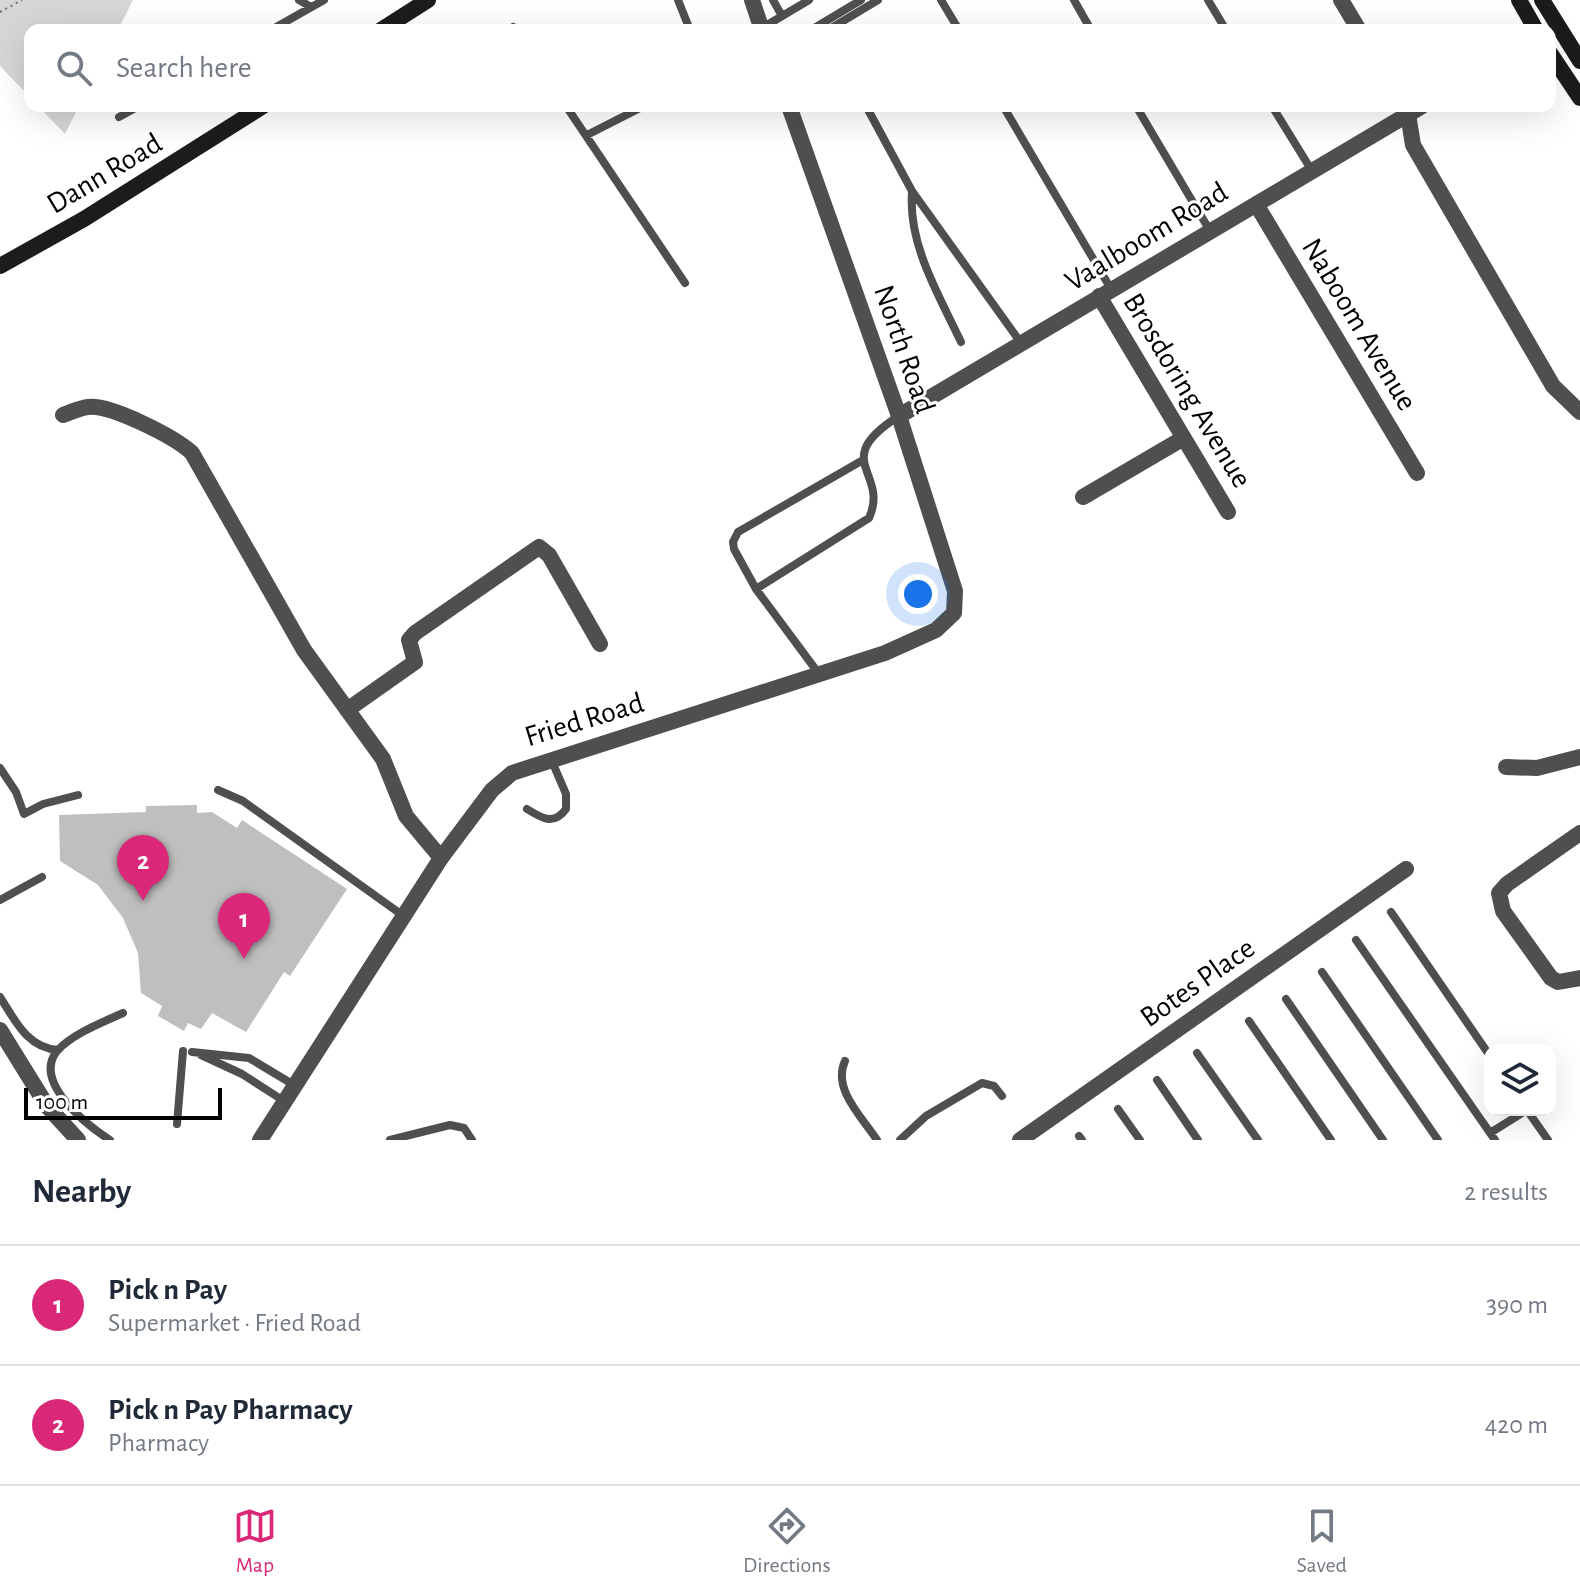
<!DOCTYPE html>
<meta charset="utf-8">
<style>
:root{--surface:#fff;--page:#f6f6f7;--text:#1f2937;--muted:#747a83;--line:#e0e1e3;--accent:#db2777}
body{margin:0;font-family:"Alegreya Sans",sans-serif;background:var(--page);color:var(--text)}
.controls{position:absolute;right:24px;bottom:24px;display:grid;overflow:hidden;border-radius:16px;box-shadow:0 8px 32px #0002}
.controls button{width:72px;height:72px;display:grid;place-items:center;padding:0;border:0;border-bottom:2px solid var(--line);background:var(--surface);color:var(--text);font:40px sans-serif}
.scale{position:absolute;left:24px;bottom:20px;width:198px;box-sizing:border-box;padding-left:8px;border:4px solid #000;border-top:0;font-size:22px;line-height:28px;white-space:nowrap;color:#000;-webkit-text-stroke:6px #fff;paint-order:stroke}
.you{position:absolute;left:918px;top:594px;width:28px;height:28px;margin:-20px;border:6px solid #fff;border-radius:50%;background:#1a73e8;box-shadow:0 0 0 12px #1a73e833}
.badge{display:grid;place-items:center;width:52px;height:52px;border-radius:50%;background:var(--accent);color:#fff;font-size:26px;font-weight:700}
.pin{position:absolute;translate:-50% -66px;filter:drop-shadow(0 2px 4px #0008)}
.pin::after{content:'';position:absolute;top:42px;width:28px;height:24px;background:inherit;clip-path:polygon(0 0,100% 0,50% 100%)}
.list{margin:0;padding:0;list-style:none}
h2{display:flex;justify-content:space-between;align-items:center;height:104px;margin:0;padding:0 32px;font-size:34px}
h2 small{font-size:26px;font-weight:400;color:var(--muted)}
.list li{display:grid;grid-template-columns:52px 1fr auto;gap:24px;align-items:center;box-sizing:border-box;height:120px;padding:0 32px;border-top:2px solid var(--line)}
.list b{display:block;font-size:30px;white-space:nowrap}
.list p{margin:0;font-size:26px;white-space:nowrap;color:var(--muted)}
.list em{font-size:26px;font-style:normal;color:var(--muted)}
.icon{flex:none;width:44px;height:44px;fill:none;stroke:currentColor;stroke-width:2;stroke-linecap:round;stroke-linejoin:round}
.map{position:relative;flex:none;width:1580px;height:1140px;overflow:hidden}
.search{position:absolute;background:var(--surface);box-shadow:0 8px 32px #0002;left:24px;right:24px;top:24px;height:88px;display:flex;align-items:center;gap:20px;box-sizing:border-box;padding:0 28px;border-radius:16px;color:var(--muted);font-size:30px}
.sheet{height:344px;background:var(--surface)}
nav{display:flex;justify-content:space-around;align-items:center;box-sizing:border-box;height:112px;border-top:2px solid var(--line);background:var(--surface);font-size:22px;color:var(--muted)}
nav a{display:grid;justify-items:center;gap:4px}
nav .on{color:var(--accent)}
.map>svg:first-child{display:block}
</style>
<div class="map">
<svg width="1580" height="1140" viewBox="0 0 1580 1140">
<rect width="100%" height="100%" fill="#fff"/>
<path fill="#d6d6d6" d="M 0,0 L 133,0 L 118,30 L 30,30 L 30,97 L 0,66 Z
M 38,106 L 79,106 L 65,134 Z"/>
<path fill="#bfbfbf" d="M 197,805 L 197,813 L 212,812 L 237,828 L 242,820 L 347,889 L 290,976 L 284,972 L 246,1032 L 212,1013 L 201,1029 L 188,1023 L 184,1031 L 158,1016 L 162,1006 L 141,993 L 138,953 L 123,918 L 98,885 L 60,861 L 59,815 L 146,812 L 146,806 Z"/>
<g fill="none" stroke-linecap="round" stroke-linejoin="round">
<path stroke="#717171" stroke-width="2" stroke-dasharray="2 4" stroke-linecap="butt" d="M 0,12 L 22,0"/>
<path stroke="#4f4f4f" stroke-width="8" d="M 299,0 L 311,7
M 678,0 L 690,30
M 773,0 L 782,16
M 941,0 L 959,30
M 1074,0 L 1091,30
M 1208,0 L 1226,30
M 513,27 L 515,30
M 762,28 L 809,0
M 271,30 L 324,0
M 811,30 L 861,0
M 828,30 L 878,0
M 566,106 L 685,283
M 866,106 L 912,191 L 1021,343
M 1003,106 L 1111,289
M 1136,106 L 1210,231
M 1272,106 L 1312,171
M 119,117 L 139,106
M 587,135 L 644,106
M 912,192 C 908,245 939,295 961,342
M 756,589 L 734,549 L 733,542 L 738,532 L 863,460
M 819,674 L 756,589 L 869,518 C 890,472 828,461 899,416
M 0,768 L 16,792 L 24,814 L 43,804 L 78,795
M 218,790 L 243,801 L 405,917
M 527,809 C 541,818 554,826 566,809 L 566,794 L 551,759
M 0,900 L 42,877
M 1391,912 L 1490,1056
M 1356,940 L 1495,1140
M 1322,972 L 1438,1140
M 0,997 C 15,1020 27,1048 58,1050
M 1286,999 L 1383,1140
M 1249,1021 L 1331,1140
M 192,1052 L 249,1058 L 294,1085
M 1197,1053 L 1258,1140
M 201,1055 L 242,1074 L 284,1101
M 845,1061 C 832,1089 862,1117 877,1140
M 1157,1080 L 1198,1140
M 1118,1109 L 1140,1140
M 177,1124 L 183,1051
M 1490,1133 L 1527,1110 L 1548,1140
M 1079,1136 L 1082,1140
M 110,1140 C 88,1126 32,1082 57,1051 C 72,1034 103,1022 123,1013
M 390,1140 L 450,1125 L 464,1128 L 472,1140
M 900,1140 L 926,1116 L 982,1083 L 994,1086 L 1002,1096"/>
<path stroke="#4f4f4f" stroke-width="16" d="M 752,0 L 762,30
M 1341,0 L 1359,30
M 1408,114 L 1413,145 L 1553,386 L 1580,412
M 1256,204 L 1417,473
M 1099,296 L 1228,512
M 63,415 C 71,412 80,408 88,407 C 110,404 175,437 192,453 L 304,650 L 383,759 L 406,816 L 441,858
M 899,416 L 1422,106
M 1083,497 L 1182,439
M 347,710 L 415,662 L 409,640 L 415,633 L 539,547 L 549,555 L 600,644
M 1506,767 L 1537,768 L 1580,757
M 1580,833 L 1507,884 L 1499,893 L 1503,911 L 1551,978 L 1558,982 L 1580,978
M 0,1030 L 47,1106 L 78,1140
M 260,1140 L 441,858 L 492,790 L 512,773 L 885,653 L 936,630 L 954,613 L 955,591 L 899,416 L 789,106
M 1020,1140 L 1406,869"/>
<path stroke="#1c1c1c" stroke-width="16" d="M 1519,0 L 1536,30
M 1542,0 L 1580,61
M 381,30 L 428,0
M 1550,53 L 1580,98
M 0,266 L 84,219 L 263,106"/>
</g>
<g text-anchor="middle" stroke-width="6" stroke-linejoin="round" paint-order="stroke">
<g font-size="30" fill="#000" stroke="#fff">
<text transform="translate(104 173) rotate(-31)" y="10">Dann Road</text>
<text transform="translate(1146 236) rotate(-31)" y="10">Vaalboom Road</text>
<text transform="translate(1360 324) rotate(59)" y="10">Naboom Avenue</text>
<text transform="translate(905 349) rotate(71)" y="10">North Road</text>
<text transform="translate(1188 390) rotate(59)" y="10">Brosdoring Avenue</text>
<text transform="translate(584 719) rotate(-17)" y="10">Fried Road</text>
<text transform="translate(1197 982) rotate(-35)" y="10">Botes Place</text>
</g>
</g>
</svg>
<div class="controls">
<button><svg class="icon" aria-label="layers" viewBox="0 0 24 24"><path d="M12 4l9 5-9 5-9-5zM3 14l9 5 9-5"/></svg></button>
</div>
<div class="scale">100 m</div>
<div class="you"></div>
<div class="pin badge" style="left:244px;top:959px">1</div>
<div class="pin badge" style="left:143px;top:901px">2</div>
<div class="search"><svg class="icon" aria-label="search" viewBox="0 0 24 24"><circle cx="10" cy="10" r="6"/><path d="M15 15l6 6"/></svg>Search here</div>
</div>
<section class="sheet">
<h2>Nearby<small>2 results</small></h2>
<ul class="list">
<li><span class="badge">1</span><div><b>Pick n Pay</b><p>Supermarket · Fried Road</p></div><em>390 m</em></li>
<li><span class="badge">2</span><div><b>Pick n Pay Pharmacy</b><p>Pharmacy</p></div><em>420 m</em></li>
</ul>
</section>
<nav>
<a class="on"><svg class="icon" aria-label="map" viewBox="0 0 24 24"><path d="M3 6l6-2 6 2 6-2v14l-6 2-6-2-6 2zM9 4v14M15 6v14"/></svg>Map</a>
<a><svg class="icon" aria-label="directions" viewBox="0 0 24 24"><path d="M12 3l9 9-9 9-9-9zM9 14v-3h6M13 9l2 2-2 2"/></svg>Directions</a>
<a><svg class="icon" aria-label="saved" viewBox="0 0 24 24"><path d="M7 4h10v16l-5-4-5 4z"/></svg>Saved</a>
</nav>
